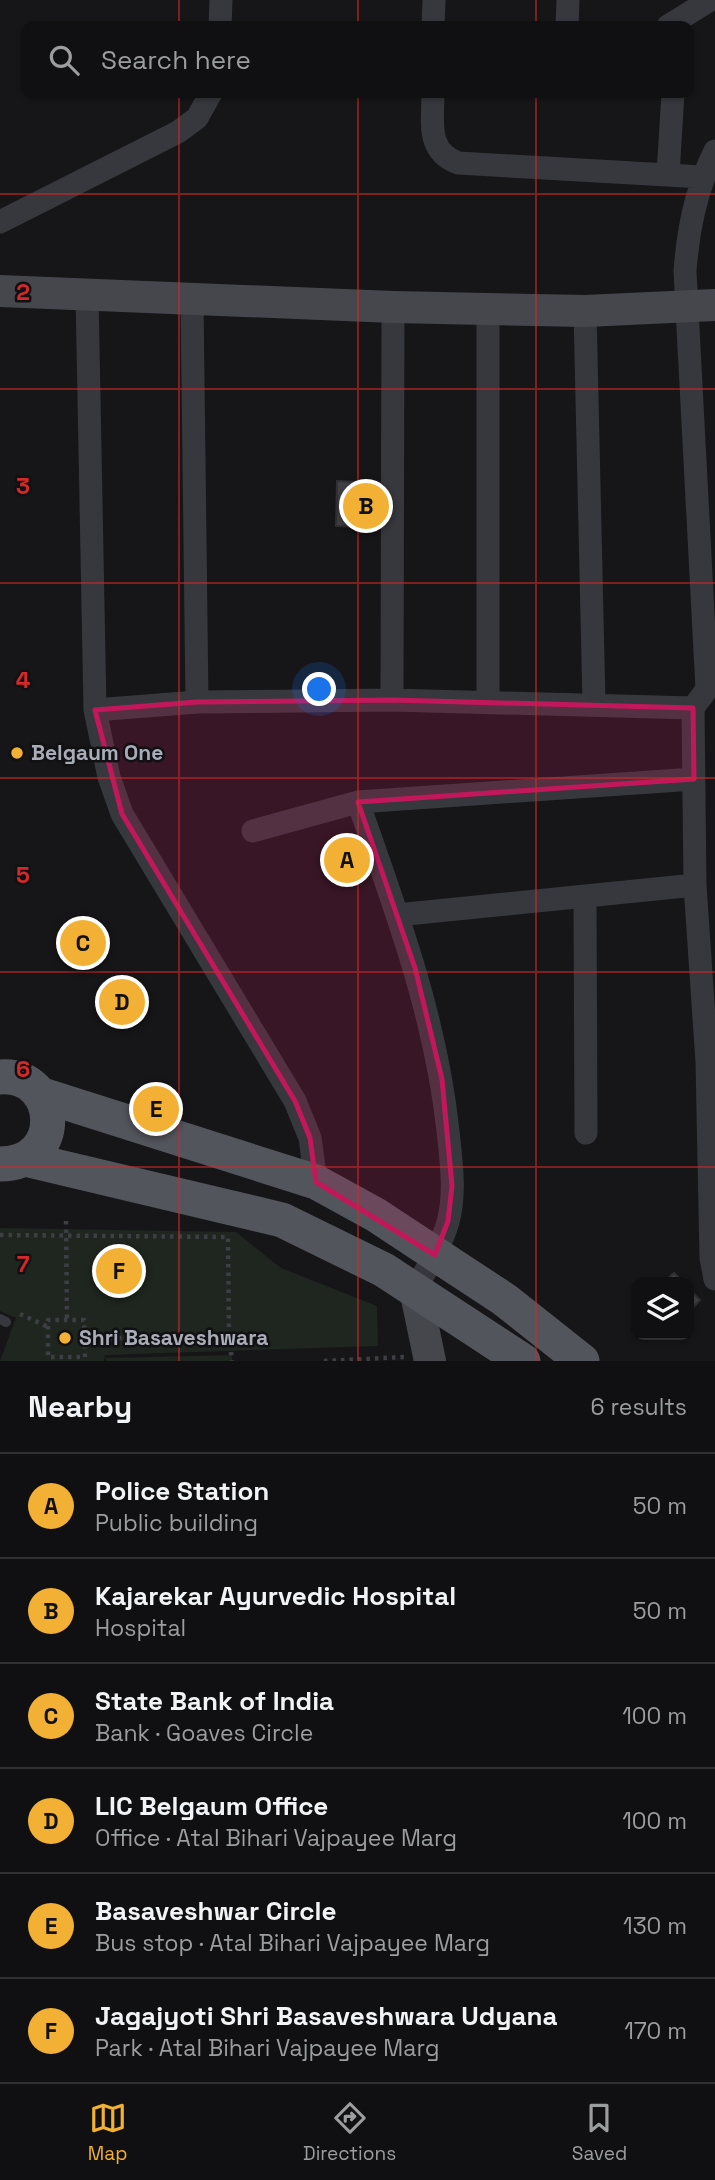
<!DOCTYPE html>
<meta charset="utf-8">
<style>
:root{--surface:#101012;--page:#19191b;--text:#f1f3f6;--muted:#9c9d9f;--line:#303032;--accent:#f2b134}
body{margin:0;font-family:"Space Grotesk",sans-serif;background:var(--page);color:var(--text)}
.controls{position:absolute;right:21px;bottom:21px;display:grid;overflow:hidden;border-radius:14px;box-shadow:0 2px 5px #0004}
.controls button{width:63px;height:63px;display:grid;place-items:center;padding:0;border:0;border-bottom:2px solid var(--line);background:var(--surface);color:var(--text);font:35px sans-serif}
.you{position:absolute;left:320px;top:690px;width:24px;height:24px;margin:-18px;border:5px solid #fff;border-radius:50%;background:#1a73e8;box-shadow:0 0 0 10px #1a73e833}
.badge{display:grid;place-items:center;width:46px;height:46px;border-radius:50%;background:var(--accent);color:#111;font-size:23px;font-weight:700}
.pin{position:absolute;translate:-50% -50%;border:4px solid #fff;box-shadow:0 2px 7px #0006}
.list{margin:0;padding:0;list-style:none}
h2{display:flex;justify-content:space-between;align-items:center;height:91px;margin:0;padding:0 28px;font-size:30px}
h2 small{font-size:23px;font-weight:400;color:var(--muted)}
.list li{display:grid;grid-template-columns:46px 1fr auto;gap:21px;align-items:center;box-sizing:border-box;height:105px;padding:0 28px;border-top:2px solid var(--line)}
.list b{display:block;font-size:26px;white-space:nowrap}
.list p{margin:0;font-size:23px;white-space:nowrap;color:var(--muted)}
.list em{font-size:23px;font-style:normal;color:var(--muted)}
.icon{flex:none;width:38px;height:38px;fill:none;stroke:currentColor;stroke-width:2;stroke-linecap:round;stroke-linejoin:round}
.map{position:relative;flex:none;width:715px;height:1361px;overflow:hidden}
.search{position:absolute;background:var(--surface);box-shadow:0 2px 5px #0004;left:21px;right:21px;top:21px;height:77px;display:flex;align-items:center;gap:18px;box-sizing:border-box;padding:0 24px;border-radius:14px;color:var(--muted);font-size:26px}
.sheet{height:721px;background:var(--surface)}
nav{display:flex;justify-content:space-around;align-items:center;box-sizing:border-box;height:98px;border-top:2px solid var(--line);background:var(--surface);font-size:19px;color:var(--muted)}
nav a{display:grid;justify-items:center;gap:4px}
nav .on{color:var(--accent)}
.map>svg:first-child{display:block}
</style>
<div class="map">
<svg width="715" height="1361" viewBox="0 0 715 1361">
<rect width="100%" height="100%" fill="#161618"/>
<path fill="#1e261f" d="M 0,1228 L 236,1232 L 281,1268 L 377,1306 L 378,1346 L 105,1355 L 104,1361 L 0,1361 L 16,1318 L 0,1311 Z
M 232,1355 L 232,1361 L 106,1361 L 106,1358 Z"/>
<path fill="#404145" stroke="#303034" stroke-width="2" d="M 337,481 L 385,483 L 384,528 L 336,526 Z
M 674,1273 L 683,1282 L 664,1282 Z
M 689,1289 L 700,1300 L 689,1312 Z"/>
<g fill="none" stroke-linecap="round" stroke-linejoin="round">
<path stroke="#3d3f44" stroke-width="4.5" stroke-dasharray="3.5 5" stroke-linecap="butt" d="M 66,1221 L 67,1320
M 0,1235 L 228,1237 L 229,1335 L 85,1339 L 85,1357 L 48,1357 L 48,1320 L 84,1320 L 85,1339
M 20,1314 L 48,1327
M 229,1335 L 232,1361
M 324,1361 L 404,1357"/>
<path stroke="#37383d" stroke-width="10" d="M 0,1319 L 6,1322"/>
<path stroke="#37383d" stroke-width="23" d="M 220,26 L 221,0
M 433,26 L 434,0
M 567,26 L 568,0
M 668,26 L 710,0
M 433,93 C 433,122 426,151 458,163 L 702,177
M 668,175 L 673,93
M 0,222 L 178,132 L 197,118 L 211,93
M 87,294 L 95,710 L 109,777 L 122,814 L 295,1101 L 310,1138 L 316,1182
M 192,299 L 197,702
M 488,309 L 488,702
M 585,311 L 594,703
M 715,686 L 707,689 L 693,708 L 695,885 L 707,1062 L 711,1258 L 715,1279
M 707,689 L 685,271 C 688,229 696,189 715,151
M 392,700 L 393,307
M 95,710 L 197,702 L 392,700 L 693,708
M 358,802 C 396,910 436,1017 448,1131 C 451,1160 456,1193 448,1222 C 441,1246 428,1267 415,1289
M 253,831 L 358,802 L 694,779
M 585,897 L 586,1133
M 397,915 L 695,885"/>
<path stroke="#45474d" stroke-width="32" d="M 0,291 L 393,307 L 585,311 L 715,305
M 415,1289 L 430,1361"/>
<path stroke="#53555c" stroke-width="35" d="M 0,1077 C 60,1072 67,1164 0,1164
M 39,1094 L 316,1182 L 376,1215 L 505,1300 L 582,1361
M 25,1159 L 282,1220 L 384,1270 L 523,1361"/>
</g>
<path fill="#c2185b" fill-opacity="0.2" stroke="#c2185b" stroke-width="5" stroke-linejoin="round" d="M 392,700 L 693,708 L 694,779 L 358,802 L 415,968 L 442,1079 L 452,1186 L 448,1221 L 435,1255 L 316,1182 L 310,1138 L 295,1101 L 122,814 L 95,710 L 197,702 Z"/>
<path fill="none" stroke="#d62828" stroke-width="2" stroke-opacity="0.55" d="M 179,0 L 179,26M 358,0 L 358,26M 536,0 L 536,26M 179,93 L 179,1361M 358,93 L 358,1361M 536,93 L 536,1361M 0,194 L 715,194M 0,389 L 715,389M 0,583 L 715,583M 0,778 L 715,778M 0,972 L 715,972M 0,1167 L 715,1167"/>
<g fill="#f2b134" stroke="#111113" stroke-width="2.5">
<circle cx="17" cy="753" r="7"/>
<circle cx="65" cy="1338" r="7"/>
</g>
<g text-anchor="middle" stroke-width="5" stroke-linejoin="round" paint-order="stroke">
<g font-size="21" font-weight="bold" fill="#a8adb8" stroke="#111113" text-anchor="start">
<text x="31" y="760">Belgaum One</text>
<text x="79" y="1345">Shri Basaveshwara</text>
</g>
</g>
<g font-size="23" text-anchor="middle" font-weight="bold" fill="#d62828" stroke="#111113" stroke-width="5" stroke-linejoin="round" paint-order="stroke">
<text x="23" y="300">2</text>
<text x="23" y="494">3</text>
<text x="23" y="688">4</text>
<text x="23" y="883">5</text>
<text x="23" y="1077">6</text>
<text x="23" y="1272">7</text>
</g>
</svg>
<div class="controls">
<button><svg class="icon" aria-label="layers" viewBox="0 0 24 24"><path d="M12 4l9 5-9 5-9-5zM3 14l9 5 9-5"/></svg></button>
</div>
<div class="you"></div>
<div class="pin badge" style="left:347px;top:860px">A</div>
<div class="pin badge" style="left:366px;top:506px">B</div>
<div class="pin badge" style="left:83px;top:943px">C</div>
<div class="pin badge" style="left:122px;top:1002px">D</div>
<div class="pin badge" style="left:156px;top:1109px">E</div>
<div class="pin badge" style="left:119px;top:1271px">F</div>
<div class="search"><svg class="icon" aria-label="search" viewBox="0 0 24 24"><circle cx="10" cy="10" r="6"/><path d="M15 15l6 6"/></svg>Search here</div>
</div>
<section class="sheet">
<h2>Nearby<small>6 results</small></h2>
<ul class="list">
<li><span class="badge">A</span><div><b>Police Station</b><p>Public building</p></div><em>50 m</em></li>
<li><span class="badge">B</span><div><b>Kajarekar Ayurvedic Hospital</b><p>Hospital</p></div><em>50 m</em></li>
<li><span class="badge">C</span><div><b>State Bank of India</b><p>Bank · Goaves Circle</p></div><em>100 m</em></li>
<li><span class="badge">D</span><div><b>LIC Belgaum Office</b><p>Office · Atal Bihari Vajpayee Marg</p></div><em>100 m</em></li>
<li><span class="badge">E</span><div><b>Basaveshwar Circle</b><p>Bus stop · Atal Bihari Vajpayee Marg</p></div><em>130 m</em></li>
<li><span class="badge">F</span><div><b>Jagajyoti Shri Basaveshwara Udyana</b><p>Park · Atal Bihari Vajpayee Marg</p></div><em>170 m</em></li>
</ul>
</section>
<nav>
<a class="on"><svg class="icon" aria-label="map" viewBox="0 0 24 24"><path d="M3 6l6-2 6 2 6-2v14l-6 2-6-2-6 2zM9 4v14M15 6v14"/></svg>Map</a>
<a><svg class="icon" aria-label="directions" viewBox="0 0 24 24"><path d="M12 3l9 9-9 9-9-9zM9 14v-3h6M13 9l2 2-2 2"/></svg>Directions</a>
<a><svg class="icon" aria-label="saved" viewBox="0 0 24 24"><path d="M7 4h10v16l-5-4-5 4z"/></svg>Saved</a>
</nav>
